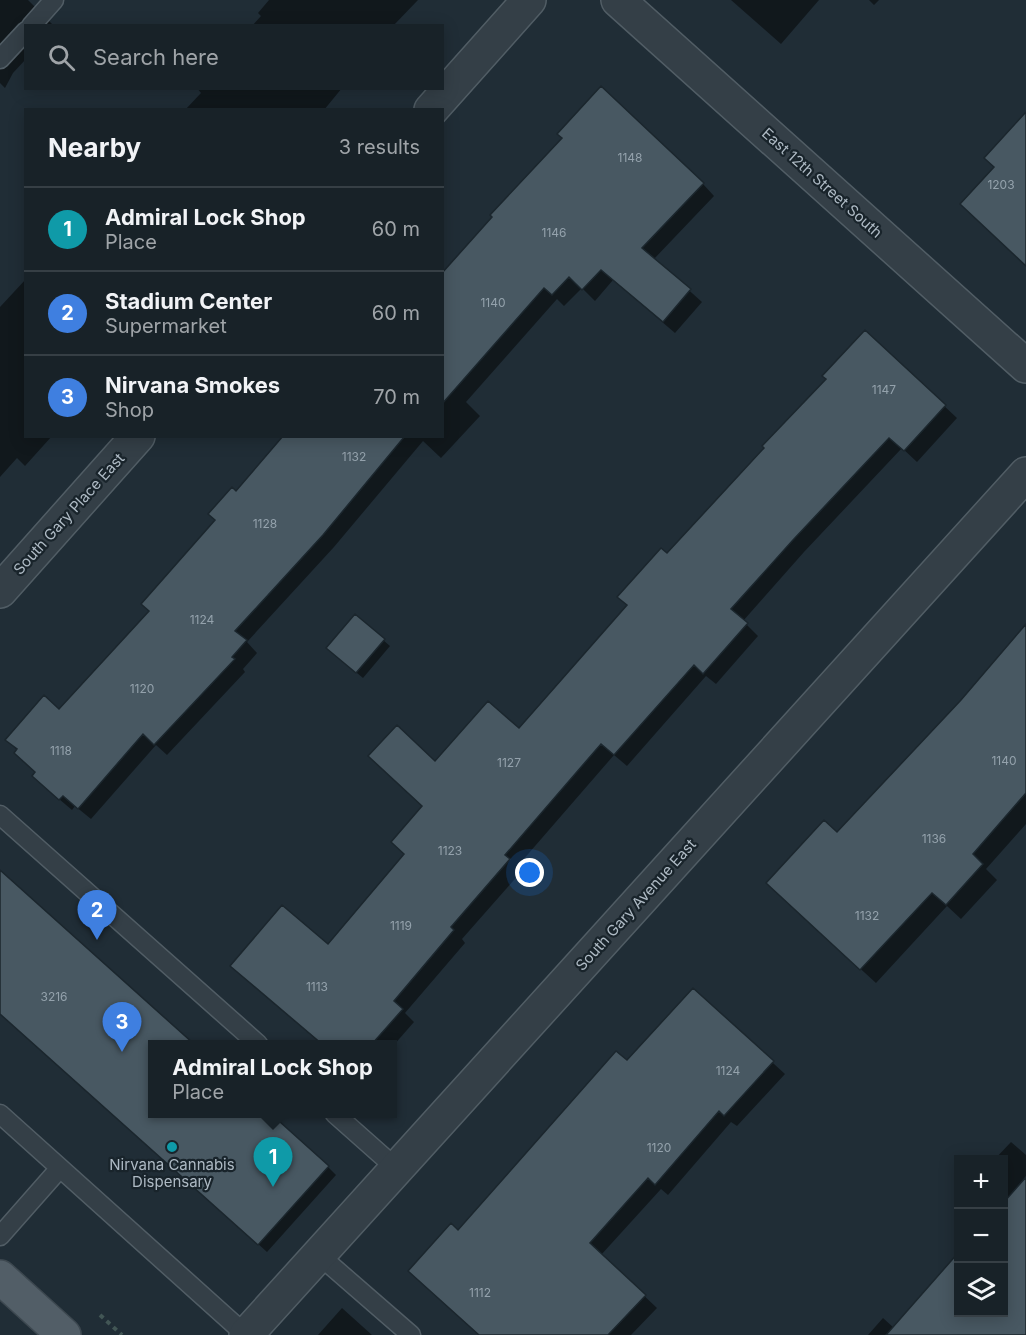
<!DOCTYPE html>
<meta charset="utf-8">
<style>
:root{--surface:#182228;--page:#252f34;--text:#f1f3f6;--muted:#9fa4a8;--line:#363f45;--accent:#0b8043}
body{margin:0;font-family:Inter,sans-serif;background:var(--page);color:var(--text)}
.controls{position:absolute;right:18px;bottom:18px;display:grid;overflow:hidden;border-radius:0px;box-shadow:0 3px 15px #0003}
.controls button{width:54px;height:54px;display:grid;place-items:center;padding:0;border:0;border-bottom:2px solid var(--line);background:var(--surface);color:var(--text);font:30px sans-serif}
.you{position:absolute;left:530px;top:873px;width:21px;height:21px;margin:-15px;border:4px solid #fff;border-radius:50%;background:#1a73e8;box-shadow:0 0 0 9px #1a73e833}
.badge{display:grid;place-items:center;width:39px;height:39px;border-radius:50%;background:var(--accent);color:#fff;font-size:20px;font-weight:700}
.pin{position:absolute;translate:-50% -50px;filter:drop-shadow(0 2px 3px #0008)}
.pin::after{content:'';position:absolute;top:32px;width:21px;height:18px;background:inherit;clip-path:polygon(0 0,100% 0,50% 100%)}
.popup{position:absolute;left:148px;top:1040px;width:249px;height:78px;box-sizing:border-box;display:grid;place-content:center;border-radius:0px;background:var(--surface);filter:drop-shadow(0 2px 4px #0005);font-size:20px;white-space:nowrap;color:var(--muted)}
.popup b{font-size:22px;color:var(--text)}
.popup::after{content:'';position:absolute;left:50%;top:100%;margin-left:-12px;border:12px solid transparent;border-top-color:var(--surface)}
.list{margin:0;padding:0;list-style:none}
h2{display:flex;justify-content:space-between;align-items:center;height:78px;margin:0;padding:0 24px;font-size:26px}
h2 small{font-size:20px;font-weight:400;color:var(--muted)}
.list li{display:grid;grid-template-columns:39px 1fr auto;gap:18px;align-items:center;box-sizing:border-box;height:84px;padding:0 24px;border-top:2px solid var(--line)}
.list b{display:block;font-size:22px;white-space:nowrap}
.list p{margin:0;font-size:20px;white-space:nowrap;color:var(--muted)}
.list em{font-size:20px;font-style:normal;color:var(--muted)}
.icon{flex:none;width:33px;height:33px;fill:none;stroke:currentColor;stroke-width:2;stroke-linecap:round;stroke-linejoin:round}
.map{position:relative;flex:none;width:1026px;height:1335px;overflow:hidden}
.search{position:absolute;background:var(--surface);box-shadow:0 3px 15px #0003;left:24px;top:24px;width:420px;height:66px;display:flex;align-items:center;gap:15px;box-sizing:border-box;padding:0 21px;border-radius:0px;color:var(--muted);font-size:22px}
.panel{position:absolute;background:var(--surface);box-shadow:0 3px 15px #0003;left:24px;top:108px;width:420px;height:330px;border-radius:0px}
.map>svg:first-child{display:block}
</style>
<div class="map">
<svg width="1026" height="1335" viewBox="0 0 1026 1335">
<rect width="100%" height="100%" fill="#202d36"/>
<path fill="#0007" d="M 0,0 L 28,0 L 54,26 L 26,26 L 26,59 L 13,73 L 5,88 L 0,83 Z
M 269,0 L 418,0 L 393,26 L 252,26 L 261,16 L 258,13 Z
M 731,0 L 819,0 L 781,44 Z
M 869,0 L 879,0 L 874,5 Z
M 197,88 L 342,88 L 324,110 L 185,110 L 201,93 Z
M 703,184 L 714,196 L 654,259 L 702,302 L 675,333 L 613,280 L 595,301 L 582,288 L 564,306 L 557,299 L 466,402 L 480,416 L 441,458 L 423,441 L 334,547 L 247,642 L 257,653 L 243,669 L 245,672 L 167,755 L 156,745 L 91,819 L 75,806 L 72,810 L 46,788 L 37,773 L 7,739 L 59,711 L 150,611 L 236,493 L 285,436 L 442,436 L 442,275 Z
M 26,279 L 26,436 L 52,436 L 25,466 L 17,458 L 0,477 L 0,307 Z
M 865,332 L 957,418 L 917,462 L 902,448 L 804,552 L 743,621 L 758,636 L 716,684 L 706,676 L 627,766 L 614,755 L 516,868 L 521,872 L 462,939 L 465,943 L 405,1013 L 414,1022 L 393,1046 L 322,1044 L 244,978 L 328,946 L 406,855 L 435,763 L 519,730 L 628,606 L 667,555 L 828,379 Z
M 355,616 L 390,646 L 363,678 L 334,654 Z
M 1026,627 L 1026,824 L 986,869 L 997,880 L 961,919 L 947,906 L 876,983 L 783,898 L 837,834 L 962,701 Z
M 0,872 L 192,1044 L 153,1044 L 153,1114 L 328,1167 L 336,1175 L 267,1252 L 0,1012 Z
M 693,990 L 785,1074 L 737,1126 L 731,1122 L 668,1195 L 661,1189 L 601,1255 L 657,1308 L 631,1335 L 480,1335 L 458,1232 L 627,1062 Z
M 1011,1142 L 1026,1155 L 1026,1335 L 868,1335 L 883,1318 L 894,1328 L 958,1255 L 958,1312 L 1004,1312 L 1004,1160 L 994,1160 Z
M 342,1308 L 372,1335 L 318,1335 Z"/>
<path fill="#485862" stroke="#1b262d" stroke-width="1.5" d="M 601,86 L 704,183 L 642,248 L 691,289 L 663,322 L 601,270 L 582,290 L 569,277 L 552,295 L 544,288 L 442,404 L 442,273 L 492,217 L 490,215 L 562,138 L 557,134 Z
M 1026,112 L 1026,266 L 960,204 L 994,167 L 984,158 Z
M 865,330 L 946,405 L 904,451 L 889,438 L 793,540 L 731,609 L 748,623 L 703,674 L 694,665 L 614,755 L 601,744 L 505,855 L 510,859 L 451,927 L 454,930 L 394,1001 L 403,1009 L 372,1044 L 322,1044 L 230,966 L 282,905 L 328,944 L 404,854 L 391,842 L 422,806 L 368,756 L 397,725 L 435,761 L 488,701 L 519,728 L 627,605 L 617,597 L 661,548 L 667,553 L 764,448 L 762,446 L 826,379 L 822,376 Z
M 283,436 L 405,436 L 323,535 L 235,631 L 247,640 L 232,657 L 235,659 L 154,745 L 143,734 L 78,809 L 63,796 L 59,800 L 32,776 L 35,772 L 14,753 L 17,749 L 5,740 L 44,695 L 59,709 L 149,611 L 141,604 L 215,520 L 208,514 L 232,487 L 236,491 Z
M 355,614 L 385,639 L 356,673 L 326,648 Z
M 1026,624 L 1026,793 L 973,854 L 983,864 L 946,905 L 932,893 L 860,970 L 766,883 L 824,820 L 837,832 L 961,700 Z
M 0,870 L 194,1044 L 153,1044 L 153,1113 L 270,1113 L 329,1166 L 258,1245 L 0,1014 Z
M 693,988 L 774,1061 L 724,1116 L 719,1111 L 655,1185 L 648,1178 L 590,1243 L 646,1295 L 608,1335 L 479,1335 L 408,1271 L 451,1223 L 458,1230 L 616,1051 L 627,1060 Z
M 1026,1177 L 1026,1335 L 886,1335 L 958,1253 L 958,1312 L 1004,1312 L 1004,1202 Z"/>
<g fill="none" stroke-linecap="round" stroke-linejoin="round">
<defs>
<path id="service" d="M 31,26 L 54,0
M 0,59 L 26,31
M 0,815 L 258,1044
M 0,1114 L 246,1335
M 335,1114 L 397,1169
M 0,1236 L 60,1168
M 319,1255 L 411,1335"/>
<path id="minor" d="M 618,0 L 1026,366
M 431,110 L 529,0
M 0,591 L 138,436
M 246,1335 L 1026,474"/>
<path id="primary" d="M 0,1277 L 64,1335"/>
</defs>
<use href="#service" stroke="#515d65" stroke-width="21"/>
<use href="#minor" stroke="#515d65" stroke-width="36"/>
<use href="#primary" stroke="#3d4850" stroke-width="36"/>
<path stroke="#425655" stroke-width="4" stroke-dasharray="4.5 4.5" stroke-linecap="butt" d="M 100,1315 L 122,1335"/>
<use href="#service" stroke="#343f47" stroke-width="18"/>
<use href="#minor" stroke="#343f47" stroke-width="33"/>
<use href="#primary" stroke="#525e67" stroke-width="33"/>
</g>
<circle fill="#0f9aa8" stroke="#19242b" stroke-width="2" cx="172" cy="1147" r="6"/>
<g text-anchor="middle" stroke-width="4.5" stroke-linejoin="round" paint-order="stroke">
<g font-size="12" fill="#94a2ac">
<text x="630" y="162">1148</text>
<text x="1001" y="189">1203</text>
<text x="554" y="237">1146</text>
<text x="493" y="307">1140</text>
<text x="884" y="394">1147</text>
<text x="354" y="461">1132</text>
<text x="265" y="528">1128</text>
<text x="202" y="624">1124</text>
<text x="142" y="693">1120</text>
<text x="61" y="755">1118</text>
<text x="1004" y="765">1140</text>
<text x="509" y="767">1127</text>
<text x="934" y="843">1136</text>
<text x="450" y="855">1123</text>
<text x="867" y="920">1132</text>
<text x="401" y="930">1119</text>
<text x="317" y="991">1113</text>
<text x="54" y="1001">3216</text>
<text x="728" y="1075">1124</text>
<text x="659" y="1152">1120</text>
<text x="480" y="1297">1112</text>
</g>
<g font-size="15" fill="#aebac4" stroke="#19242b">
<text transform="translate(822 183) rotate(42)" y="5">East 12th Street South</text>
<text transform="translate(69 514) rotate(-48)" y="5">South Gary Place East</text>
<text transform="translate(636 905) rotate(-48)" y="5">South Gary Avenue East</text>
</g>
<g font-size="15" fill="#aebac4" stroke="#19242b">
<text x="172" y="1170">Nirvana Cannabis<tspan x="172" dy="17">Dispensary</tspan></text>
</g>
</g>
</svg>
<div class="controls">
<button>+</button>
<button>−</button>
<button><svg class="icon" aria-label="layers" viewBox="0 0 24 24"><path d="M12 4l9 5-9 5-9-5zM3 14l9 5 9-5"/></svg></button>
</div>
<div class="you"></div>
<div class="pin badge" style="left:273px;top:1187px;background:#0f9aa8">1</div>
<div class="popup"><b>Admiral Lock Shop</b>Place</div>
<div class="pin badge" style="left:97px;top:940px;background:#3f7fe0">2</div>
<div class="pin badge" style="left:122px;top:1052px;background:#3f7fe0">3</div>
<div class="search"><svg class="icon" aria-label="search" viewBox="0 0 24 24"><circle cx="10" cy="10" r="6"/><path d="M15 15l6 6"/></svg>Search here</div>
<section class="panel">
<h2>Nearby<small>3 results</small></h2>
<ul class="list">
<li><span class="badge" style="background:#0f9aa8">1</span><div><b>Admiral Lock Shop</b><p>Place</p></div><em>60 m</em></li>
<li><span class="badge" style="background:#3f7fe0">2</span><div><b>Stadium Center</b><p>Supermarket</p></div><em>60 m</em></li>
<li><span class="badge" style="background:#3f7fe0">3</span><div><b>Nirvana Smokes</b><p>Shop</p></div><em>70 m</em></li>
</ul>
</section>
</div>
